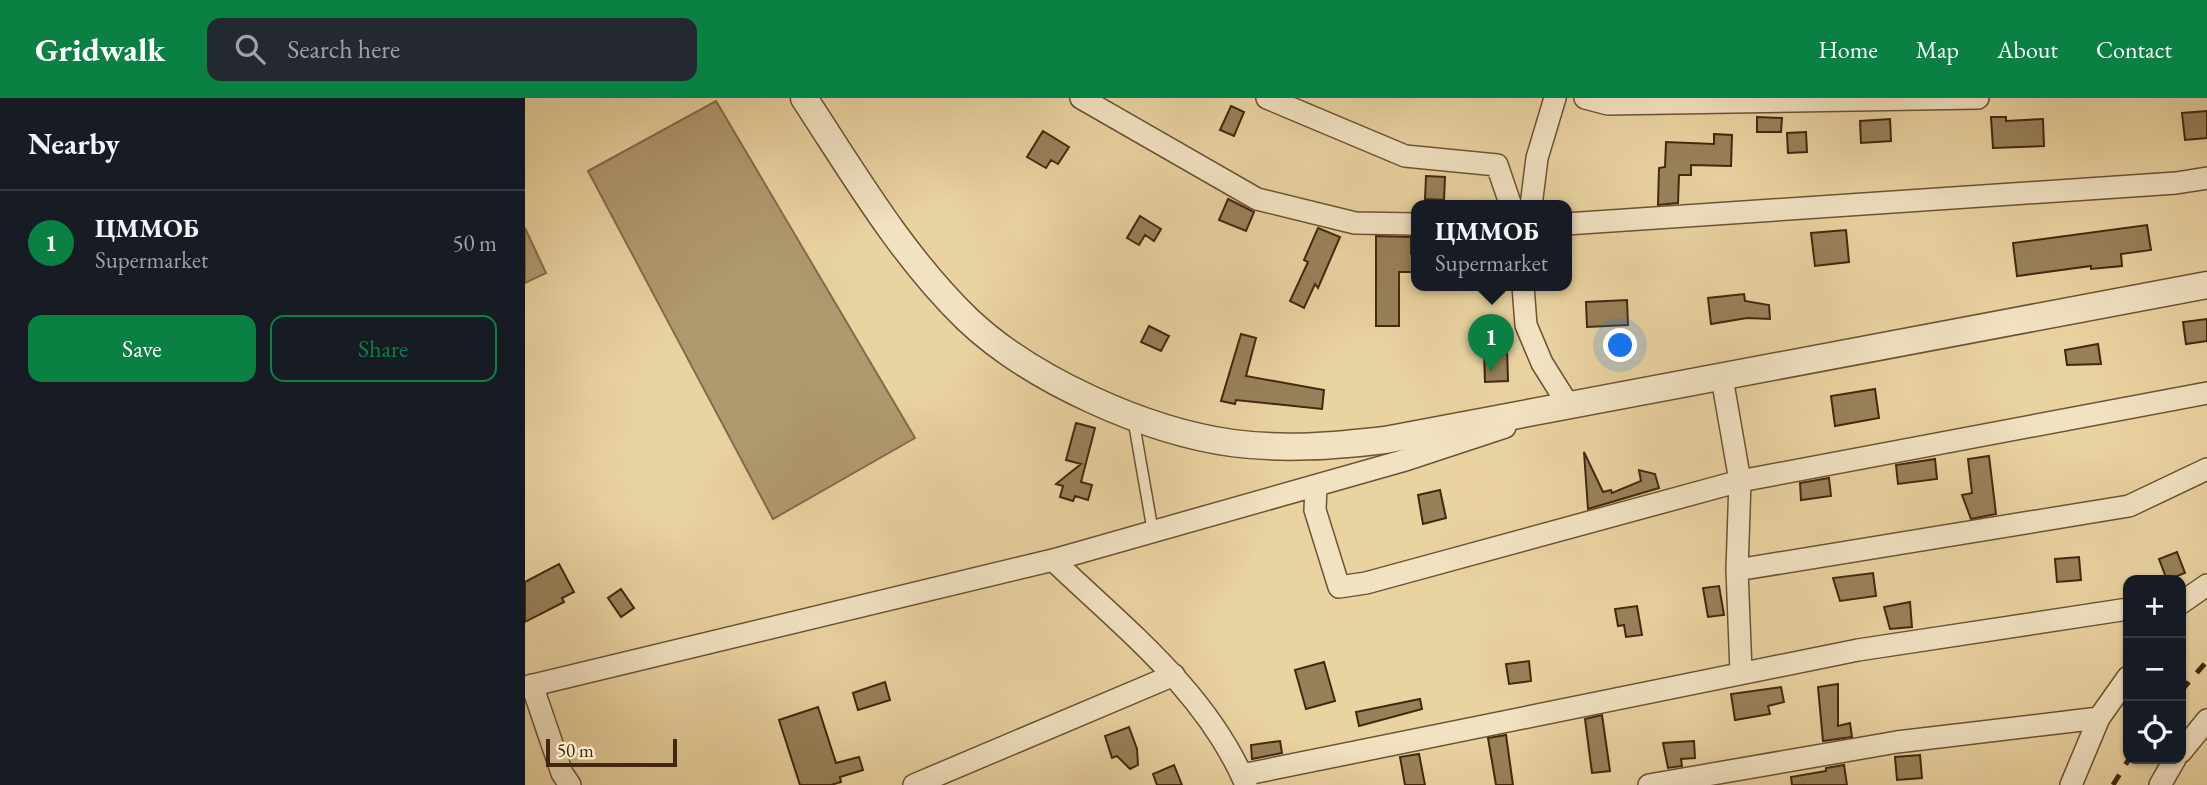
<!DOCTYPE html>
<meta charset="utf-8">
<style>
:root{--surface:#171b24;--page:#242831;--text:#f1f3f6;--muted:#9ea1a6;--line:#363941;--accent:#0b8043}
body{margin:0;font-family:"EB Garamond",serif;background:var(--page);color:var(--text)}
.controls{position:absolute;right:21px;bottom:21px;display:grid;overflow:hidden;border-radius:14px;box-shadow:0 2px 5px #0004}
.controls button{width:63px;height:63px;display:grid;place-items:center;padding:0;border:0;border-bottom:2px solid var(--line);background:var(--surface);color:var(--text);font:35px sans-serif}
.scale{position:absolute;left:21px;bottom:18px;width:131px;box-sizing:border-box;padding-left:7px;border:4px solid #41280e;border-top:0;font-size:19px;line-height:24px;white-space:nowrap;color:#41280e;-webkit-text-stroke:5px #f1e2c2;paint-order:stroke}
.you{position:absolute;left:1096px;top:248px;width:24px;height:24px;margin:-18px;border:5px solid #fff;border-radius:50%;background:#1a73e8;box-shadow:0 0 0 10px #1a73e833}
.badge{display:grid;place-items:center;width:46px;height:46px;border-radius:50%;background:var(--accent);color:#fff;font-size:23px;font-weight:700}
.pin{position:absolute;translate:-50% -58px;filter:drop-shadow(0 2px 4px #0008)}
.pin::after{content:'';position:absolute;top:37px;width:24px;height:21px;background:inherit;clip-path:polygon(0 0,100% 0,50% 100%)}
.popup{position:absolute;left:886px;top:102px;width:161px;height:91px;box-sizing:border-box;display:grid;place-content:center;border-radius:14px;background:var(--surface);filter:drop-shadow(0 2px 5px #0005);font-size:23px;white-space:nowrap;color:var(--muted)}
.popup b{font-size:26px;color:var(--text)}
.popup::after{content:'';position:absolute;left:50%;top:100%;margin-left:-14px;border:14px solid transparent;border-top-color:var(--surface)}
.list{margin:0;padding:0;list-style:none}
h2{display:flex;justify-content:space-between;align-items:center;height:91px;margin:0;padding:0 28px;font-size:30px}
h2 small{font-size:23px;font-weight:400;color:var(--muted)}
.list li{display:grid;grid-template-columns:46px 1fr auto;gap:21px;align-items:center;box-sizing:border-box;height:105px;padding:0 28px;border-top:2px solid var(--line)}
.list b{display:block;font-size:26px;white-space:nowrap}
.list p{margin:0;font-size:23px;white-space:nowrap;color:var(--muted)}
.list em{font-size:23px;font-style:normal;color:var(--muted)}
.actions{display:flex;gap:14px;padding:21px 28px}
.actions a{flex:1;padding:16px 0;border:2px solid var(--accent);border-radius:14px;text-align:center;font-size:24px;color:var(--accent)}
.actions .main{background:var(--accent);color:#fff}
.icon{flex:none;width:38px;height:38px;fill:none;stroke:currentColor;stroke-width:2;stroke-linecap:round;stroke-linejoin:round}
.map{position:relative;flex:none;width:1682px;height:687px;overflow:hidden}
header{display:flex;align-items:center;gap:42px;box-sizing:border-box;height:98px;padding:0 35px;background:var(--accent);color:#fff}
header strong{font-size:33px}
nav{display:flex;gap:38px;margin-inline-start:auto;font-size:24px}
.search{width:490px;height:63px;background:var(--page);display:flex;align-items:center;gap:18px;box-sizing:border-box;padding:0 24px;border-radius:14px;color:var(--muted);font-size:26px}
main{display:flex}
aside{flex:1;background:var(--surface)}
.map>svg:first-child{display:block}
</style>
<header>
<strong>Gridwalk</strong>
<div class="search"><svg class="icon" aria-label="search" viewBox="0 0 24 24"><circle cx="10" cy="10" r="6"/><path d="M15 15l6 6"/></svg>Search here</div>
<nav><a>Home</a><a>Map</a><a>About</a><a>Contact</a></nav>
</header>
<main>
<aside>
<h2>Nearby<small></small></h2>
<ul class="list">
<li><span class="badge">1</span><div><b>ЦММОБ</b><p>Supermarket</p></div><em>50 m</em></li>
</ul>
<div class="actions"><a class="main">Save</a><a>Share</a></div>
</aside>
<div class="map">
<svg width="1682" height="687" viewBox="0 0 1682 687">
<rect width="100%" height="100%" fill="#e9d3a1"/>
<filter id="stains"><feTurbulence type="fractalNoise" baseFrequency=".00286" numOctaves="4"/><feColorMatrix values="0 0 0 0 .2 0 0 0 0 .09 0 0 0 0 .02 0 0 0 .5 -.17"/></filter>
<radialGradient id="worn" r=".72"><stop offset=".6" stop-color="#630" stop-opacity="0"/><stop offset="1" stop-color="#630" stop-opacity=".3"/></radialGradient>
<path fill="#b0996f" stroke="#846c48" stroke-width="2" d="M 191,3 L 390,340 L 248,421 L 63,73 Z
M 0,130 L 21,175 L 0,185 Z"/>
<path fill="#98815a" stroke="#41280e" stroke-width="2" d="M 706,8 L 719,14 L 709,38 L 695,32 Z
M 1682,13 L 1682,40 L 1660,42 L 1657,15 Z
M 1232,19 L 1257,20 L 1256,34 L 1232,34 Z
M 1466,19 L 1481,19 L 1481,23 L 1518,21 L 1519,48 L 1468,50 Z
M 1365,21 L 1366,43 L 1336,45 L 1335,23 Z
M 518,33 L 544,49 L 533,66 L 526,62 L 521,70 L 502,59 Z
M 1281,34 L 1282,54 L 1263,55 L 1262,35 Z
M 1189,36 L 1207,37 L 1206,68 L 1166,67 L 1166,77 L 1154,77 L 1153,105 L 1133,107 L 1134,70 L 1140,69 L 1141,44 L 1189,46 Z
M 901,78 L 920,79 L 919,102 L 900,101 Z
M 703,101 L 729,114 L 721,133 L 694,122 Z
M 615,118 L 636,131 L 629,143 L 620,137 L 614,147 L 602,140 Z
M 1622,127 L 1626,152 L 1596,156 L 1597,168 L 1566,171 L 1566,168 L 1492,178 L 1488,145 Z
M 793,130 L 815,139 L 793,190 L 790,186 L 779,210 L 765,203 L 783,164 L 779,162 Z
M 1321,132 L 1324,164 L 1290,168 L 1286,135 Z
M 851,138 L 886,139 L 886,156 L 891,156 L 891,174 L 874,174 L 874,228 L 851,228 Z
M 1219,196 L 1220,203 L 1244,207 L 1245,221 L 1222,220 L 1186,226 L 1183,200 Z
M 1102,202 L 1103,227 L 1062,229 L 1061,204 Z
M 1682,221 L 1682,243 L 1661,246 L 1658,224 Z
M 624,228 L 644,238 L 636,253 L 616,244 Z
M 716,236 L 731,240 L 721,278 L 799,292 L 797,311 L 711,302 L 710,306 L 696,303 Z
M 1573,246 L 1576,266 L 1542,267 L 1540,252 Z
M 982,249 L 983,283 L 960,284 L 959,250 Z
M 1350,291 L 1354,320 L 1310,328 L 1306,298 Z
M 551,325 L 570,330 L 556,384 L 567,387 L 563,402 L 550,398 L 548,403 L 535,399 L 538,388 L 531,386 L 556,366 L 541,362 Z
M 1059,354 L 1078,394 L 1086,392 L 1087,395 L 1116,383 L 1114,372 L 1130,376 L 1134,390 L 1063,411 Z
M 1464,358 L 1471,416 L 1446,421 L 1437,397 L 1447,395 L 1443,361 Z
M 1410,361 L 1412,381 L 1373,386 L 1371,367 Z
M 1304,380 L 1306,398 L 1276,402 L 1275,385 Z
M 915,392 L 921,420 L 898,426 L 893,397 Z
M 1652,454 L 1660,475 L 1642,482 L 1634,461 Z
M 1554,459 L 1556,482 L 1532,484 L 1530,461 Z
M 34,466 L 49,494 L 37,500 L 39,504 L 0,524 L 0,484 Z
M 1348,475 L 1351,498 L 1315,503 L 1308,480 Z
M 1194,488 L 1199,517 L 1183,519 L 1178,490 Z
M 96,491 L 109,510 L 96,519 L 83,500 Z
M 1385,504 L 1387,529 L 1365,531 L 1359,509 Z
M 1112,508 L 1117,537 L 1101,539 L 1099,527 L 1093,528 L 1090,511 Z
M 1004,563 L 1006,583 L 984,586 L 981,566 Z
M 799,564 L 810,603 L 781,611 L 770,572 Z
M 360,584 L 365,602 L 333,612 L 328,595 Z
M 1313,586 L 1313,628 L 1325,625 L 1327,639 L 1298,643 L 1293,589 Z
M 1256,589 L 1259,604 L 1243,608 L 1245,616 L 1210,622 L 1206,596 Z
M 895,601 L 897,611 L 834,628 L 831,614 Z
M 293,609 L 311,665 L 334,659 L 338,672 L 315,679 L 316,684 L 306,687 L 275,687 L 254,622 Z
M 1077,617 L 1085,673 L 1067,675 L 1060,621 Z
M 604,629 L 612,651 L 613,667 L 605,671 L 592,658 L 587,660 L 580,638 Z
M 981,637 L 988,687 L 971,687 L 963,640 Z
M 755,643 L 757,655 L 727,661 L 726,647 Z
M 1169,643 L 1170,660 L 1156,661 L 1157,668 L 1143,670 L 1138,645 Z
M 894,656 L 900,687 L 880,687 L 875,659 Z
M 1395,657 L 1397,680 L 1372,682 L 1370,659 Z
M 649,667 L 657,687 L 632,687 L 628,676 Z
M 1319,667 L 1322,687 L 1267,687 L 1266,679 L 1301,673 L 1301,670 Z"/>
<g fill="none" stroke-linecap="round" stroke-linejoin="round">
<defs>
<path id="service" d="M 608,320 L 628,434"/>
<path id="minor" d="M 556,0 L 732,101 L 830,125 L 891,126
M 742,0 L 880,58 L 972,67 L 986,108
M 1060,0 L 1083,6 L 1453,0
M 1006,108 L 1012,60 L 1030,0
M 1041,126 L 1651,85 L 1682,80
M 998,188 L 1001,227 L 1017,265 L 1044,308 L 1030,312
M 1197,280 L 1215,383 L 1212,472 L 1216,574
M 791,388 L 790,412 L 814,489 L 841,485 L 1215,383 L 1682,295
M 528,462 C 599,530 682,594 721,687
M 1212,472 L 1604,408 L 1682,371
M 1656,505 L 1682,487
M 7,587 L 37,675 L 45,687
M 0,589 L 528,462 L 877,363 L 980,329
M 1656,654 L 1682,622
M 717,677 L 1333,552 L 1603,511
M 389,687 L 649,577
M 1124,687 L 1372,644 L 1574,620
M 1546,687 L 1574,620 L 1603,579
M 1635,687 L 1650,661"/>
<path id="tertiary" d="M 279,0 C 329,76 376,157 442,221 C 506,282 621,333 707,345 C 759,352 809,348 860,342 L 1682,187"/>
</defs>
<use href="#service" stroke="#6b5333" stroke-width="13"/>
<use href="#minor" stroke="#6b5333" stroke-width="24"/>
<use href="#tertiary" stroke="#6b5333" stroke-width="29"/>
<use href="#service" stroke="#f1e2c2" stroke-width="10"/>
<use href="#minor" stroke="#f1e2c2" stroke-width="21"/>
<use href="#tertiary" stroke="#f1e2c2" stroke-width="26"/>
<path stroke="#41280e" stroke-width="5" stroke-dasharray="12 12" stroke-linecap="butt" d="M 1656,593 L 1682,563
M 1588,687 L 1604,661"/>
</g>
<rect width="100%" height="100%" filter="url(#stains)"/>
<rect width="100%" height="100%" fill="url(#worn)"/>
</svg>
<div class="controls">
<button>+</button>
<button>−</button>
<button><svg class="icon" aria-label="locate" viewBox="0 0 24 24"><circle cx="12" cy="12" r="6"/><path d="M12 2v4M12 18v4M2 12h4M18 12h4"/></svg></button>
</div>
<div class="scale">50 m</div>
<div class="you"></div>
<div class="pin badge" style="left:966px;top:274px">1</div>
<div class="popup"><b>ЦММОБ</b>Supermarket</div>
</div>
</main>
